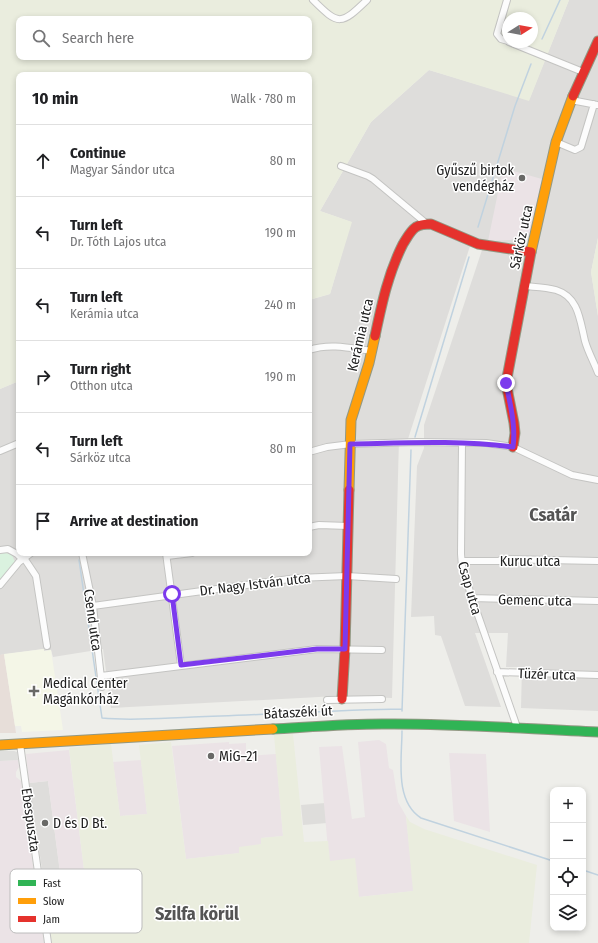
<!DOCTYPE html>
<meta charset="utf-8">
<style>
:root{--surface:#fff;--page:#f2f2f2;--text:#202124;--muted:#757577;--line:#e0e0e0}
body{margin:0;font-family:"Fira Sans Condensed",sans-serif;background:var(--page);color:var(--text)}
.controls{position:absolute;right:12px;bottom:12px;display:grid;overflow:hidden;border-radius:8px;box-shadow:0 2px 6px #0003}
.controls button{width:36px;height:36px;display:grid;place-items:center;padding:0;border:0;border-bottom:1px solid var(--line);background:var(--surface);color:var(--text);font:20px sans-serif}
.compass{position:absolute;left:502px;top:12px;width:36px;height:36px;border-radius:50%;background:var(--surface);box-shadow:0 2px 6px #0003;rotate:79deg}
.stop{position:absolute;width:12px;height:12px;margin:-9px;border:3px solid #7c3aed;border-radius:50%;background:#fff}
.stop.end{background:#7c3aed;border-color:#fff;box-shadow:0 1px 4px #0008}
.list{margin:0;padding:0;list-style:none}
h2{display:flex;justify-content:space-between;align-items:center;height:52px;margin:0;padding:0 16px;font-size:17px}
h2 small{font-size:13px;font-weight:400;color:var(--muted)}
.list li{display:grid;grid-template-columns:26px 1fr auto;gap:12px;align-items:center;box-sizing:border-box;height:72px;padding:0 16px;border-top:1px solid var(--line)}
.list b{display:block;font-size:15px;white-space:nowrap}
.list p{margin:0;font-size:13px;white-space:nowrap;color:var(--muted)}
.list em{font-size:13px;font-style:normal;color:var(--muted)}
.icon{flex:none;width:22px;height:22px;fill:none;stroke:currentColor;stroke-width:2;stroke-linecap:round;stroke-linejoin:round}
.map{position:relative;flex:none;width:598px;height:943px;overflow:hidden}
.search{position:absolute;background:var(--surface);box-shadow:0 2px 6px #0003;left:16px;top:16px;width:296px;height:44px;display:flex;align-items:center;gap:10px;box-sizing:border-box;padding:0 14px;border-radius:8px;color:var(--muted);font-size:15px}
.panel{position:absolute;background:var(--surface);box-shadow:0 2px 6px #0003;left:16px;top:72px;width:296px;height:484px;border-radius:8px}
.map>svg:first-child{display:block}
</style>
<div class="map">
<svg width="598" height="943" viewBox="0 0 598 943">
<rect width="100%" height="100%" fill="#eeeeea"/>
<path fill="#dedddb" d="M 569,0 L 598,0 L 598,238 L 591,272 L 598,316 L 598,711 L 521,708 L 522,667 L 506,667 L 508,633 L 475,633 L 501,707 L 465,706 L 441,636 L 435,635 L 434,616 L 411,617 L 417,466 L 424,448 L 424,425 L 482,250 L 470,246 L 408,439 L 399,439 L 392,698 L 337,696 L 111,708 L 103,649 L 53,657 L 51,650 L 44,651 L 43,649 L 0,655 L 0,389 L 19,381 L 19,553 L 309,553 L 309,300 L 330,294 L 351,222 L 320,211 L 371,122 L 429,70 L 529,100 Z
M 48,781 L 61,880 L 44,882 L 29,783 Z
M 325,803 L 327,823 L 303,825 L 301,805 Z"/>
<path fill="#e7ded9" d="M 4,654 L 15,726 L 16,733 L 0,733 L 0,655 Z"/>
<path fill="#ebe3e6" d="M 503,168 L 542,179 L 529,236 L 510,240 L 488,241 Z
M 379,740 L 386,744 L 389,768 L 393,770 L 398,802 L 406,816 L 414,891 L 359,897 L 329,861 L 319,747 L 342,746 L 352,819 L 365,817 L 358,742 Z
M 229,742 L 229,744 L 246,743 L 246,756 L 276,754 L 283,836 L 261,838 L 261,844 L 240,853 L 186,859 L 172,746 Z
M 69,750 L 85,878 L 61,880 L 48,781 L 29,783 L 26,754 Z
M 449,753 L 486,754 L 490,832 L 454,821 Z
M 18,760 L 19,767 L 16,772 L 16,777 L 21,781 L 44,943 L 0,943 L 0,761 Z
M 141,760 L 147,814 L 120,816 L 113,762 Z"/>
<path fill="#f4f6e7" d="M 44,649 L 44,651 L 51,650 L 63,730 L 22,732 L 21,726 L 15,726 L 4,654 Z"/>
<path fill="#eaedde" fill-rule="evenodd" d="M 0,0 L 569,0 L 529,101 L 429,70 L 371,122 L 320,211 L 352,222 L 330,294 L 309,300 L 309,75 L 19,75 L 19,381 L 0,389 ZM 508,18 L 532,18 L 532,42 L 508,42 ZM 19,19 L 309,19 L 309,57 L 19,57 Z
M 598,238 L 598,316 L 591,272 Z
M 293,734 L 304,842 L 328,841 L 330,861 L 355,858 L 359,897 L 413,891 L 406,816 L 410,822 L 424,829 L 537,865 L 529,943 L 52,943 L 44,882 L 85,878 L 69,748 L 111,744 L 120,816 L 147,814 L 139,745 L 171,742 L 186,859 L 239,853 L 239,847 L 261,844 L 261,838 L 283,836 L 274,735 Z"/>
<path fill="#daf2df" d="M 3,552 L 12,555 L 15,562 L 0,581 L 0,553 Z"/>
<path fill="#dfdfdd" d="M 0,751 L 14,751 L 17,752 L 18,760 L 0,761 Z"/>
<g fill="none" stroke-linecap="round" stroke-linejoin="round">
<path stroke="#c0d2df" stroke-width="1.5" d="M 542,39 L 560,0
M 478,227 L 515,106 L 531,64
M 415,437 L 469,257
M 79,560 L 102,718 C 132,721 163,718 193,717 C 263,715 332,710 402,709
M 402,711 L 411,450
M 402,731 C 402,758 394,801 421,818 L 553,861
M 583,870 L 598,875"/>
<defs>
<path id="street" d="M 313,0 C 339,26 341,25 367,0
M 507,0 L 497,34 L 501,39 L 508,41
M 509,42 L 583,72
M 571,100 L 597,105
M 556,142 L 575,150 L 581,147 L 594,104
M 341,166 L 368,176 L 373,179 L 427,224
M 525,286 C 535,287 546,287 556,290 C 579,297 580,321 585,341 C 588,352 594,362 598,373
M 309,350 C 330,343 350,348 371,351
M 462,443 L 461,554 L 462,566 L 472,598 L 517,727
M 0,451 L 19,443
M 309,452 L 327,447 L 351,444 L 417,442 L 486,443 L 513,447 L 572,475 L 598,480
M 309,527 L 319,525 L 348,526
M 0,550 L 8,549 L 17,554 L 22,559
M 82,553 L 93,606 L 102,687
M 166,553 L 181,665
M 167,556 L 192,553
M 24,558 L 36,576 L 47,646
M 462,561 L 499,561 L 502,559 L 598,561
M 0,585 L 19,562 L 31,553
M 472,598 L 598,601
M 93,606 L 297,578 L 347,576 L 396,579
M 497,672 L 598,675
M 101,676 L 317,649 L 382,650
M 327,700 L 382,699
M 20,744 L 48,943"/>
<path id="fast" d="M 273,729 C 309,727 346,724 382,724 C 454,723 526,729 598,732"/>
<path id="slow" d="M 531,252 L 556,142 L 573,96
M 349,490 L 351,420 L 369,363 L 375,336
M 0,745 L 273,729"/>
<path id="jam" d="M 573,96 L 598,41
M 375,336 C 382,303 388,274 403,244 C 407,238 410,231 416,227 C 421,224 426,224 431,224 L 478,244 L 531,252
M 513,447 L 515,433 L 514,423 L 506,383 L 531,252
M 342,699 L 345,649 L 349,490"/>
</defs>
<use href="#street" stroke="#c4c4c2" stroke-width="8"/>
<use href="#fast" stroke="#929883" stroke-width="11"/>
<use href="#slow" stroke="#929883" stroke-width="11"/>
<use href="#jam" stroke="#929883" stroke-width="11"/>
<use href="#street" stroke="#fcfcfc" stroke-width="6"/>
<use href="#fast" stroke="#30b455" stroke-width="9"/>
<use href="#slow" stroke="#ff9f0a" stroke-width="9"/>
<use href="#jam" stroke="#e5322d" stroke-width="9"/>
</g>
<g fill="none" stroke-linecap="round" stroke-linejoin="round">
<path stroke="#7c3aed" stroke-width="5" d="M 172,594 L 181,665 L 317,649 L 345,649 L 350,444 C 404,443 459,440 513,447 C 516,425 510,404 506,383"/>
</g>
<g fill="#696967" stroke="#fff" stroke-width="1.5">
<circle cx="522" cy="178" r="4"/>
<path d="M32 685h4v4h4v4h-4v4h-4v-4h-4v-4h4z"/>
<circle cx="211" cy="756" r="4"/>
<circle cx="45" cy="823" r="4"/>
</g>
<g text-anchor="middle" stroke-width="3" stroke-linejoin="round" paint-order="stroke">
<g font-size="14" fill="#212121" stroke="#fff" text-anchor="start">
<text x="514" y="175" text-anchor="end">Gyűszű birtok<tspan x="514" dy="16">vendégház</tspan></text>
<text x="43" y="688">Medical Center<tspan x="43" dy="16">Magánkórház</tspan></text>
<text x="219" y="761">MiG–21</text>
<text x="53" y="828">D és D Bt.</text>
</g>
<g font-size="14" fill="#212121" stroke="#fff">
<text transform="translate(521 237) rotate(-78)" y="5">Sárköz utca</text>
<text transform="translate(360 335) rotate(-77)" y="5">Kerámia utca</text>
<text x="530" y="566">Kuruc utca</text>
<text transform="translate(255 584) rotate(-7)" y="5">Dr. Nagy István utca</text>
<text transform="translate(470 588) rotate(74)" y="5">Csap utca</text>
<text transform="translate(535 600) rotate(1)" y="5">Gemenc utca</text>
<text transform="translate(93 620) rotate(82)" y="5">Csend utca</text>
<text transform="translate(547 674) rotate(2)" y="5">Tüzér utca</text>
<text transform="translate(298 712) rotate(-3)" y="5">Bátaszéki út</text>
<text transform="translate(31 820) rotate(82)" y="5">Ebespuszta</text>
</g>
<g font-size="18" font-weight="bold" fill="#545454" stroke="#fff">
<text x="553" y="521">Csatár</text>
<text x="197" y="920">Szilfa körül</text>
</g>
</g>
<rect x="10" y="869" width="132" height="64" rx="6" fill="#fff" stroke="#bcbcbc" stroke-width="1"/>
<rect x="18" y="880" width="18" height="6" fill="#30b455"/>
<rect x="18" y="898" width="18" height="6" fill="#ff9f0a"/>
<rect x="18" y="916" width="18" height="6" fill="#e5322d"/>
<g font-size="11" fill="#212121">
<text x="43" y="887">Fast</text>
<text x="43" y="905">Slow</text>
<text x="43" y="923">Jam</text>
</g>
</svg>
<div class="controls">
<button>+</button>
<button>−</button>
<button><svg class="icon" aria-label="locate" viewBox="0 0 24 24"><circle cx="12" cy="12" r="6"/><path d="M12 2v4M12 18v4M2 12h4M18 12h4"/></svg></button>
<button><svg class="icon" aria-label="layers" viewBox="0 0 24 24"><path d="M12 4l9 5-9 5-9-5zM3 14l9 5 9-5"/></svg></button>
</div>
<svg class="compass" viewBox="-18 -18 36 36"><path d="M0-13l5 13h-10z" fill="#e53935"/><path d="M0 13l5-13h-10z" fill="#757577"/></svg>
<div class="stop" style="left:172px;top:594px"></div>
<div class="stop end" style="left:506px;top:383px"></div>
<div class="search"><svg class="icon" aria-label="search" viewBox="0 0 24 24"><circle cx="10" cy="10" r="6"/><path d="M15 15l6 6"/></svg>Search here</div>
<section class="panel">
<h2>10 min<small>Walk · 780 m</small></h2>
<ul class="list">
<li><svg class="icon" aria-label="ahead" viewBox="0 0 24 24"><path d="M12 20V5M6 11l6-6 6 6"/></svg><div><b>Continue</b><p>Magyar Sándor utca</p></div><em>80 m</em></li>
<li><svg class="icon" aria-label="left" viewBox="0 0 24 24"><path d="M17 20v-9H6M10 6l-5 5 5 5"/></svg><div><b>Turn left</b><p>Dr. Tóth Lajos utca</p></div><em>190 m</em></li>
<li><svg class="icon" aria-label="left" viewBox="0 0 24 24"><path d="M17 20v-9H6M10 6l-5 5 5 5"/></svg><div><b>Turn left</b><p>Kerámia utca</p></div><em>240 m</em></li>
<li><svg class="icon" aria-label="right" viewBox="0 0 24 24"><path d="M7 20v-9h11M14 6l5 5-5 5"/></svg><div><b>Turn right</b><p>Otthon utca</p></div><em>190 m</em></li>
<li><svg class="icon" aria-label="left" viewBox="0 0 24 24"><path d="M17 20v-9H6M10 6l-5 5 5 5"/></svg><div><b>Turn left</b><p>Sárköz utca</p></div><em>80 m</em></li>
<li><svg class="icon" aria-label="arrive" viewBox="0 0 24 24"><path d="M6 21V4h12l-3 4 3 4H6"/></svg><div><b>Arrive at destination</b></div></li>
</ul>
</section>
</div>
